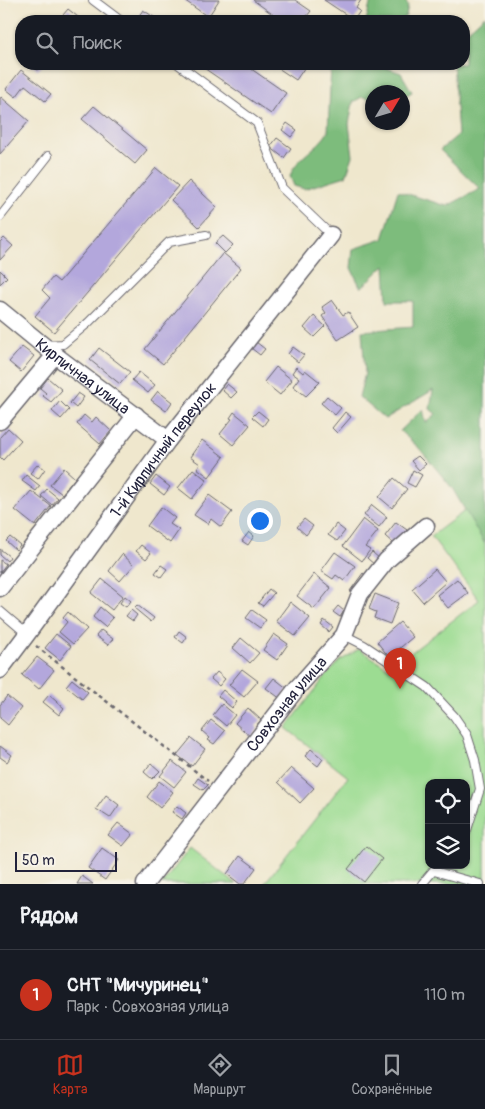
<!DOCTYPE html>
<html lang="ru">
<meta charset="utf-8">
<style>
:root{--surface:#171b24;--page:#242831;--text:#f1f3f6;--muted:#9ea1a6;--line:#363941;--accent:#c8321e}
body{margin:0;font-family:Pangolin,sans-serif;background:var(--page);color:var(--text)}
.controls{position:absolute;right:15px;bottom:15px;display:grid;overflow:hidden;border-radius:10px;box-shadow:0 1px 4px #0004}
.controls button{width:45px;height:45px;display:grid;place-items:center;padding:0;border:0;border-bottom:1px solid var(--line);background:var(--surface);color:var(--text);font:25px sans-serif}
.compass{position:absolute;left:365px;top:85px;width:45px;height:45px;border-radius:50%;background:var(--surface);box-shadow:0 1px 4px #0004;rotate:52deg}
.scale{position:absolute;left:15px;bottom:12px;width:102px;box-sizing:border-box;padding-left:5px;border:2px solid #22223b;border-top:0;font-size:14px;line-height:18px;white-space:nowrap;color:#22223b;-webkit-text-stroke:4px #f7f3e8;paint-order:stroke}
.you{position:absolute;left:259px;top:520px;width:18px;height:18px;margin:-12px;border:4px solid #fff;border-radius:50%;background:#1a73e8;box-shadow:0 0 0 8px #1a73e833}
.badge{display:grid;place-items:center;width:32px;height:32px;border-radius:50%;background:var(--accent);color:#fff;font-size:16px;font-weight:700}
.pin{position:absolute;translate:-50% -41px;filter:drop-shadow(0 1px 2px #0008)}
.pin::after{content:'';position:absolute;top:26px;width:18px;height:15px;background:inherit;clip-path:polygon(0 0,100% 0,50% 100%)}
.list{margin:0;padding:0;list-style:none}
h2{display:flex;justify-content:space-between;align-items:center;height:65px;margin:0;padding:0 20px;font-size:21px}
h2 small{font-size:16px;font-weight:400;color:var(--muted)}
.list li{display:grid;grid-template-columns:32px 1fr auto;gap:15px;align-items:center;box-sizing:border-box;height:90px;padding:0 20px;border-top:1px solid var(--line)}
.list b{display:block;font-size:19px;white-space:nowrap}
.list p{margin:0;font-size:16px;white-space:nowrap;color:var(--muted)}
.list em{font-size:16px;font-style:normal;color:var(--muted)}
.icon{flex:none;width:28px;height:28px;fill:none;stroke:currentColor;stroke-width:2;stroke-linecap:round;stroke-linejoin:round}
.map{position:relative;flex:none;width:485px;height:884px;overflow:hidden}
.search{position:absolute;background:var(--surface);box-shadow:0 1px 4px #0004;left:15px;right:15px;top:15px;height:55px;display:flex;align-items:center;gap:12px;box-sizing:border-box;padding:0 18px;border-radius:20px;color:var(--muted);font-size:19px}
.sheet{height:155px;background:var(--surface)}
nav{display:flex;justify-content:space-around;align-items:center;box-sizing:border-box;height:70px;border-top:1px solid var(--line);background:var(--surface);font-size:14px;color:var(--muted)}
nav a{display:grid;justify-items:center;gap:2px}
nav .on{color:var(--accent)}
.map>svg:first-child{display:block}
</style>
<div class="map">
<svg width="485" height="884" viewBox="0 0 485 884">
<rect width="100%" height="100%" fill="#f7f3e8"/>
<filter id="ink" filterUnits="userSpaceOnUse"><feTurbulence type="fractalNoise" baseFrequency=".02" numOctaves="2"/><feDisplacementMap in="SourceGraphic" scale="10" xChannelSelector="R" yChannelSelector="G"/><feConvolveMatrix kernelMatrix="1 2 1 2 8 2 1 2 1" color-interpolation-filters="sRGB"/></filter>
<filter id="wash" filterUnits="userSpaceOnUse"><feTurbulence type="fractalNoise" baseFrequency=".0096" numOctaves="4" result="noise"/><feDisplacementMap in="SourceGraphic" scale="20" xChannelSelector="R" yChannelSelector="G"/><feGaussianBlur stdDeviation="1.12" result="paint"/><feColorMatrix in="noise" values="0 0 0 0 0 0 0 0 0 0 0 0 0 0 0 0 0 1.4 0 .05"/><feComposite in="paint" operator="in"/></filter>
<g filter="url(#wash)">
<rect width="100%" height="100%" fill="#efe7cd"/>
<path fill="#9cdc92" stroke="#5f7f66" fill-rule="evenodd" d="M 466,510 L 485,544 L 485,884 L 264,884 L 348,777 L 286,728 L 325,677 L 340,661 L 359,649 L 390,669 L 479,600 L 431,536 ZM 429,783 L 466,783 L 466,865 L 429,865 Z
M 190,848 L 236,884 L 162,884 Z"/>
<path fill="#7dbc7c" stroke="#506f5c" d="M 371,0 L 405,0 L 408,5 L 406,16 L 400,21 L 366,21 Z
M 485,15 L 485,544 L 452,488 L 419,448 L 400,431 L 423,409 L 426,423 L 436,414 L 430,409 L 433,390 L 385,419 L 359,397 L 365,373 L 362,331 L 413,327 L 413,301 L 387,301 L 385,265 L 361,288 L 351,268 L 353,249 L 383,239 L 398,191 L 447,206 L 480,189 L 440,150 L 458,135 L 453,64 L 464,64 L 464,34 Z
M 333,64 L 380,64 L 381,66 L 401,73 L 412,92 L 403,97 L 402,92 L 372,92 L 372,99 L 362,97 L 353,102 L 349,124 L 353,156 L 346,176 L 304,189 L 294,186 L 290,176 C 296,157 318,149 328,132 L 331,65 Z"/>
<g id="blocks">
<path fill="#b3a7dc" d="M 184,0 L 219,0 L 208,17 Z
M 253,0 L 295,0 L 311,11 L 303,21 L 282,21 Z
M 324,0 L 361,0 L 356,8 L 360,11 L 354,20 Z
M 68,9 L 83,21 L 58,21 Z
M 143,10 L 160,21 L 136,20 Z
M 30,64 L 44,64 L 38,70 Z
M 198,64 L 244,64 L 286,93 L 271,114 Z
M 272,64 L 307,64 L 296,80 Z
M 21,70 L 51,94 L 45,101 L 25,85 L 16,97 L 6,89 Z
M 1,97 L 29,121 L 0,154 L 0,99 Z
M 94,106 L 147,150 L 135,164 L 82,119 Z
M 287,123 L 297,130 L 291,137 L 282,130 Z
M 277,138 L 291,148 L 284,158 L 270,147 Z
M 156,168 L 178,186 L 54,332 L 35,316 L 50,298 L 42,290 L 53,277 L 59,282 Z
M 189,181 L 217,207 L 199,227 L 171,200 Z
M 223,236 L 233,245 L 225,253 L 215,243 Z
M 4,238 L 13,246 L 0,260 L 0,242 Z
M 223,253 L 241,268 L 163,364 L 145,349 Z
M 0,270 L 7,277 L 0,284 Z
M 332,300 L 343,315 L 348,312 L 358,327 L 338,340 L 322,316 L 326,313 L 322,307 Z
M 314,316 L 325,326 L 314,337 L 304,328 Z
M 256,342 L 265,349 L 260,355 L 251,348 Z
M 22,347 L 34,356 L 21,372 L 9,362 Z
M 293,347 L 304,355 L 298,362 L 288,354 Z
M 99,348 L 130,372 L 120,384 L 90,360 Z
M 276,367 L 292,380 L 280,395 L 264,382 Z
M 296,367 L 303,373 L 305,370 L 320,382 L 306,396 L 293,386 L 299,378 L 292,373 Z
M 139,372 L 155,385 L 148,393 L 132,380 Z
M 48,378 L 62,390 L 51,402 L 43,396 L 46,393 L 40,388 Z
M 227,384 L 237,392 L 231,398 L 222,390 Z
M 158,391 L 172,402 L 166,411 L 151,400 Z
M 78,393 L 84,397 L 76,408 L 70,403 Z
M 327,396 L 341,408 L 335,415 L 321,403 Z
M 60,401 L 69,410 L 61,419 L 52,411 Z
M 258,411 L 268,419 L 263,426 L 252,417 Z
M 234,412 L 250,425 L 233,445 L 220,434 L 232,419 L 230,418 Z
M 345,412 L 351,417 L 337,433 L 332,428 Z
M 84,415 L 92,422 L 96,417 L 111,431 L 100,444 L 77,424 Z
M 8,428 L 21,440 L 3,460 L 0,457 L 0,437 Z
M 202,440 L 224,457 L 209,477 L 197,468 L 200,464 L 190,457 Z
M 418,456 L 426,464 L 419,470 L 411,461 Z
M 38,464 L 45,469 L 38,479 L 30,473 Z
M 64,468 L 75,478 L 62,494 L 50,485 Z
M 193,469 L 207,480 L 192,499 L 178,488 Z
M 413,470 L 422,475 L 415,487 L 407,483 Z
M 26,475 L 40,486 L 36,491 L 22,481 Z
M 156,476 L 170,487 L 164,495 L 150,484 Z
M 394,478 L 407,489 L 392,508 L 379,497 Z
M 47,489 L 58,498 L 52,505 L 41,496 Z
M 31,491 L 51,506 L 35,526 L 15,510 Z
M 209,495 L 232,512 L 221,527 L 211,519 L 208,524 L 194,515 Z
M 372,505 L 387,517 L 379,527 L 364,515 Z
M 161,507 L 175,518 L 170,524 L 179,530 L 170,543 L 147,526 Z
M 304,519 L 313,526 L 306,535 L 297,527 Z
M 363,519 L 378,531 L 365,547 L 370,550 L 362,561 L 343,546 Z
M 396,522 L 407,530 L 395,545 L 385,536 Z
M 336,524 L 345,531 L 337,541 L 328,535 Z
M 249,532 L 254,536 L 248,545 L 242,541 Z
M 10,537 L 20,545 L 16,550 L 6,541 Z
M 141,545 L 151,553 L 146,559 L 136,551 Z
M 0,549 L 10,557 L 7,561 L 0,555 Z
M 335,552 L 355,566 L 344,581 L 336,575 L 333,579 L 321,571 Z
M 372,552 L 381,560 L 376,566 L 367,558 Z
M 122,554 L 134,565 L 120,581 L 109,571 Z
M 0,560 L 6,564 L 0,572 Z
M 161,565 L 167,569 L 161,577 L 155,573 Z
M 435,569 L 446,582 L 423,602 L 412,589 Z
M 363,573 L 367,576 L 354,594 L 350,591 Z
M 314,574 L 331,588 L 314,609 L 297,596 Z
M 102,579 L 123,596 L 112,610 L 91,593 Z
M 457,579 L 468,593 L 448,608 L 437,595 Z
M 269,589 L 274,593 L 263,606 L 258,603 Z
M 375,594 L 398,603 L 390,624 L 374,618 L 376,612 L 369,609 Z
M 125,596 L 131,601 L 126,607 L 120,603 Z
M 290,602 L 310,618 L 295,636 L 276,621 Z
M 137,605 L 154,618 L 151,622 L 134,608 Z
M 338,606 L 344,611 L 340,617 L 333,612 Z
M 100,607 L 113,618 L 105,627 L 93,617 Z
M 131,610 L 137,615 L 133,621 L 126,616 Z
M 252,610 L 266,620 L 260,628 L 246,618 Z
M 68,612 L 87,629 L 73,644 L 59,632 L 67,622 L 63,618 Z
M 324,620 L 333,627 L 329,632 L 321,625 Z
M 400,622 L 413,637 L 389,657 L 377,642 Z
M 101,630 L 113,639 L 108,645 L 96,636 Z
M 179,631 L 187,637 L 183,643 L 175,637 Z
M 56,634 L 71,646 L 60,660 L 45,648 Z
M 274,634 L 288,644 L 277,660 L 263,650 Z
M 241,638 L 259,653 L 250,663 L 233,648 Z
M 37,657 L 54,670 L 39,689 L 22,675 Z
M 242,669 L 258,681 L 244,697 L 229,685 Z
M 217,672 L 225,679 L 219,686 L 211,679 Z
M 274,678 L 288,689 L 281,699 L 266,688 Z
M 72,679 L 88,692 L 82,699 L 66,686 Z
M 223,690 L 237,702 L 232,708 L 218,696 Z
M 49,695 L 64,708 L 59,715 L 43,702 Z
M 7,696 L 21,708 L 8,725 L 0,718 L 0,705 Z
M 222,704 L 235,715 L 226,726 L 213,715 Z
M 248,708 L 261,720 L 256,726 L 258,729 L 251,737 L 235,723 Z
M 211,720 L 225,731 L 214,744 L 208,740 L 210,738 L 202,731 Z
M 191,738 L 205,749 L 192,766 L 177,755 Z
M 0,746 L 12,755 L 7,762 L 0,757 Z
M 311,749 L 323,759 L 318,766 L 305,756 Z
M 172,761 L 186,772 L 174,787 L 160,776 Z
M 151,763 L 160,771 L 152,779 L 144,772 Z
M 291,768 L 314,788 L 300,803 L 278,782 Z
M 198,778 L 208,785 L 203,790 L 194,784 Z
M 159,781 L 173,792 L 160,808 L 147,797 Z
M 106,795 L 119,805 L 110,818 L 96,809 Z
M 177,806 L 186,813 L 182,819 L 172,812 Z
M 118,823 L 133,834 L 123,846 L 108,835 Z
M 366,846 L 382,859 L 364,882 L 348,869 Z
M 102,848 L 119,860 L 105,880 L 88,868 Z
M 240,856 L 256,868 L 244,884 L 240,884 L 227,874 Z
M 82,876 L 93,884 L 77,884 Z"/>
</g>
</g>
<g filter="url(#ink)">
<use href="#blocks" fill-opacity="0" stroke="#6a676e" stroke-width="1"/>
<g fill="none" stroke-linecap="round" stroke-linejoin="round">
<defs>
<path id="service" d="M 93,0 L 121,21
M 178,64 L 257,123 L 282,188 L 331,235
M 0,217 L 48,156
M 45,345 L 63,344 L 88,323 L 169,242 L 206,235
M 0,611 L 27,634
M 344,635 L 364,645 L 427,687 L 454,716 L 467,735 L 475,760 L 480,789 L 466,833
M 434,871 L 480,884
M 422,884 L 438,865"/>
<g id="minor">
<path id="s1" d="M 0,310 L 55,355 L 168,440"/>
<path d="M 0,421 L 55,355"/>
<path d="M 0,588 L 136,415"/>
<path id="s2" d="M 0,670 L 27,634 L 168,440 L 331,235"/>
<path id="s3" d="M 145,884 L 297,688 L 344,635 L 360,594 L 387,560 L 426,526"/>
</g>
</defs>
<use href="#service" stroke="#6a676e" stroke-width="10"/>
<use href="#minor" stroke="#6a676e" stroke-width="19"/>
<path stroke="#6a676e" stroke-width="2.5" stroke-dasharray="4 4" stroke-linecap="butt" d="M 36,646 L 208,781"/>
<use href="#service" stroke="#fff" stroke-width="8"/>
<use href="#minor" stroke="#fff" stroke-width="16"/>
</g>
</g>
<g text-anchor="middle" stroke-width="4" stroke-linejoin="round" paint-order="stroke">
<g font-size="16" fill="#22223b" stroke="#f7f3e8">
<text dy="6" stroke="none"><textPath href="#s1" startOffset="106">Кирпичная улица</textPath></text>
<text dy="6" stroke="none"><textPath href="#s2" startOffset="274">1-й Кирпичный переулок</textPath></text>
<text dy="6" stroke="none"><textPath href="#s3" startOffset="229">Совхозная улица</textPath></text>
</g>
</g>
</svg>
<div class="controls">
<button><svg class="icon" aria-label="locate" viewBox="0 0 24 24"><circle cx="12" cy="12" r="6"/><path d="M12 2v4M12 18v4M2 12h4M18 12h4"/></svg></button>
<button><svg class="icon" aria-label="layers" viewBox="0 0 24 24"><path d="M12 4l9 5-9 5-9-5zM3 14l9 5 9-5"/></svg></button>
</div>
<svg class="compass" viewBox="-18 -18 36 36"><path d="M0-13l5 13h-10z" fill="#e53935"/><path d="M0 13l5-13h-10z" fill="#9ea1a6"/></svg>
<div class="scale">50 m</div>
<div class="you"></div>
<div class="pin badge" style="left:400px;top:689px">1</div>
<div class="search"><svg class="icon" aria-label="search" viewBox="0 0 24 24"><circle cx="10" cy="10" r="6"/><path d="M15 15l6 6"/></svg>Поиск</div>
</div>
<section class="sheet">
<h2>Рядом<small></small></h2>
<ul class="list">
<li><span class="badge">1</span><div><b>СНТ &quot;Мичуринец&quot;</b><p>Парк · Совхозная улица</p></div><em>110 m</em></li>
</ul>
</section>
<nav>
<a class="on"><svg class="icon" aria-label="map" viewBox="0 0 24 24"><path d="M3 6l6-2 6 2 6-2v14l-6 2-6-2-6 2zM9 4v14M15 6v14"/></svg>Карта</a>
<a><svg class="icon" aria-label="directions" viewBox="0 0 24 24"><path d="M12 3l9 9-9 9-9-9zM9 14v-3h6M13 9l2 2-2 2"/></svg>Маршрут</a>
<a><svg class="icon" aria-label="saved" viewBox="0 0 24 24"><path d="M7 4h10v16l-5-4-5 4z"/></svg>Сохранённые</a>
</nav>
